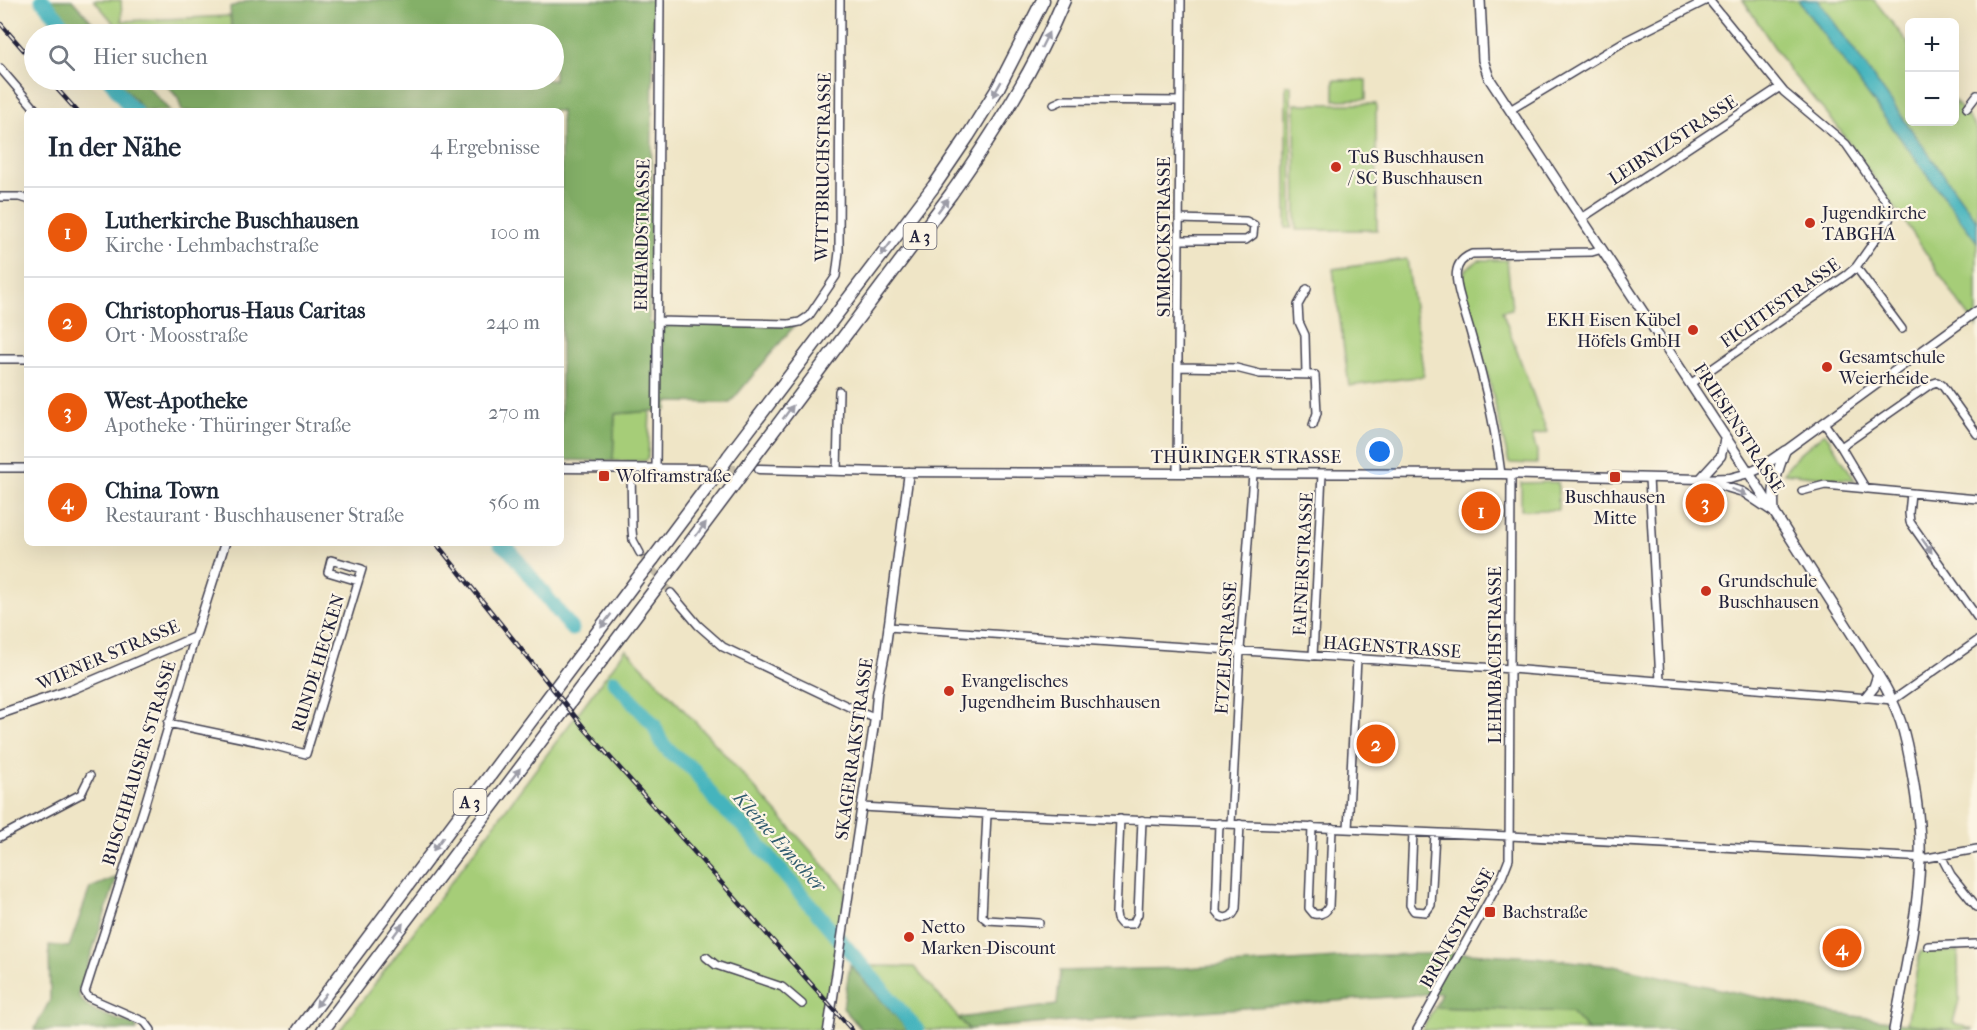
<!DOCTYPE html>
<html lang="de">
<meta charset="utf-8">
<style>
:root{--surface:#fff;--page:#f2f2f3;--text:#1f2937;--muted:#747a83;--line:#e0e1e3;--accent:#ea580c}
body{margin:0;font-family:"IM FELL French Canon",serif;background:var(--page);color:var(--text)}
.controls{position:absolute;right:18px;top:18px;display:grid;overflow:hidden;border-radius:9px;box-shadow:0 6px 24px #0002}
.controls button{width:54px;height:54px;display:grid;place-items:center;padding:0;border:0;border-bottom:2px solid var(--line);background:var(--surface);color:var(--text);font:30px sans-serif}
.you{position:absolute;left:1380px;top:452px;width:21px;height:21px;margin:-15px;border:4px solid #fff;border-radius:50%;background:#1a73e8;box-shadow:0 0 0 9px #1a73e833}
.badge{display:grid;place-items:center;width:39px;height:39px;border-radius:50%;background:var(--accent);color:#fff;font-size:20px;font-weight:700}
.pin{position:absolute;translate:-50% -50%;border:3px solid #fff;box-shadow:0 2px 6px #0006}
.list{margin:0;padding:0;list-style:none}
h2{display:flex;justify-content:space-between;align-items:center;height:78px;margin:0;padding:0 24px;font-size:26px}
h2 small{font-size:20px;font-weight:400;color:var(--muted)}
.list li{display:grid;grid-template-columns:39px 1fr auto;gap:18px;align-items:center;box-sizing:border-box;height:90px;padding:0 24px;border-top:2px solid var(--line)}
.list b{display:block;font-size:22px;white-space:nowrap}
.list p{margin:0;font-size:20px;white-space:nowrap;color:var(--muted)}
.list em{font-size:20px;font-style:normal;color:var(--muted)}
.icon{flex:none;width:33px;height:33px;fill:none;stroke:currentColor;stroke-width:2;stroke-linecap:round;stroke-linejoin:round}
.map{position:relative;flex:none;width:1977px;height:1030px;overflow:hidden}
.search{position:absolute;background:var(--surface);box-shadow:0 6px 24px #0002;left:24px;top:24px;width:540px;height:66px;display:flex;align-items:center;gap:15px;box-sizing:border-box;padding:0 21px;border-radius:33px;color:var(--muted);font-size:22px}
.panel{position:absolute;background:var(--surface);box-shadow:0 6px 24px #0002;left:24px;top:108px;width:540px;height:438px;border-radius:9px}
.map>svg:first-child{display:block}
</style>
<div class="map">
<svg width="1977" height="1030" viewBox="0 0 1977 1030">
<rect width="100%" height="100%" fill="#fcf5e5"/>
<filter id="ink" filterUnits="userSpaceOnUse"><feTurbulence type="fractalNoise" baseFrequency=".0167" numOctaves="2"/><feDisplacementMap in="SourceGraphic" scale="12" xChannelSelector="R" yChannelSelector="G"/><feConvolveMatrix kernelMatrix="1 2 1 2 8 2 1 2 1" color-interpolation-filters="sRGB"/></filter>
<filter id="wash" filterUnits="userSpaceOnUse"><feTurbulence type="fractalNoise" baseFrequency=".008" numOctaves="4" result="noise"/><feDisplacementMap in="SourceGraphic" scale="24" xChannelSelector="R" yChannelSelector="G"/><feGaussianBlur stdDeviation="1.35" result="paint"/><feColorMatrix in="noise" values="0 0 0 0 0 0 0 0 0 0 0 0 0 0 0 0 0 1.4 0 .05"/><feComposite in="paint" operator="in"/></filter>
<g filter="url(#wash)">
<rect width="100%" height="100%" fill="#efe5c6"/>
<path fill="#a6cd78" stroke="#64785a" stroke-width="1.5" d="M 94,0 L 121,0 L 122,21 L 230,16 L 232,34 L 123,34 Z
M 1743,0 L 1874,0 L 1909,44 L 1910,122 L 1954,122 L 1955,101 L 1977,129 L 1977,327 L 1959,303 L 1904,220 L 1837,126 L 1790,71 Z
M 1334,80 L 1366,80 L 1366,99 L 1334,100 Z
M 1286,85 L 1291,85 L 1292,228 L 1286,228 Z
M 1295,104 L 1376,104 L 1377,230 L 1296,230 Z
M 1407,259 L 1424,376 L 1349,386 L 1333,269 Z
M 1479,260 L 1507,260 L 1512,309 L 1502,311 L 1547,432 L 1532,436 L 1537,451 L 1537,464 L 1509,463 L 1490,383 L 1461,279 L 1466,269 Z
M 650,411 L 648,458 L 644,461 L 613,461 L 615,414 Z
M 1825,433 L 1855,480 L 1784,473 C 1794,456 1810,445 1825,433 Z
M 1558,482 L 1558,510 L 1521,510 L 1521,483 Z
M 626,649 L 701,728 L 846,890 L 824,1029 L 340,1030 Z
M 1958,951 L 1959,1000 L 1953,1023 L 1974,1030 L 1953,1030 L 1907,1024 L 1920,952 Z
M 850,965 L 914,967 L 969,1030 L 908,1030 Z
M 1435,1007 L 1571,1012 L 1588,1030 L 1422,1030 Z"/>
<path fill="#84b068" stroke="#536952" stroke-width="1.5" d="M 49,0 L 72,0 L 103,34 L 78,34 Z
M 250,0 L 654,0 L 649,323 L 794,326 L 730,403 L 667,402 L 667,410 L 615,414 L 613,461 L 561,460 L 561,111 L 182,111 L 178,98 L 162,80 L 554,80 L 554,34 L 232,34 L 230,7 Z
M 117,80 L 142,80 L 170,111 L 145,111 Z
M 117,877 L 78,994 C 84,1012 119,1019 136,1026 L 137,1030 L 34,1030 L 50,1000 L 49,945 L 69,947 L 90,888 Z
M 1467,953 L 1535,957 L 1614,966 L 1826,1012 L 1953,1030 L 1588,1030 L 1571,1012 L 1435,1007 L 1441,993 L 969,1029 L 958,1018 L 1057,1005 L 1060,971 L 1185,968 L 1382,955 Z
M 850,965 L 908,1030 L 862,1030 L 843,1008 Z"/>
<path fill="#44b4bd" stroke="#336b7c" stroke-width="1.5" d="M 1798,0 L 1818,0 L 1977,221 L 1977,242 Z"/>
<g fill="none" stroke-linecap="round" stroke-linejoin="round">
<path stroke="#44b4bd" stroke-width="15" d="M 42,0 L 57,17 L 68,34
M 110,80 L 127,104 L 135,111
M 500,543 L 511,552 L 572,629
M 614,681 L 654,725 L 661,742 L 671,753 L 694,770 L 717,803 L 742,825 L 917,1030"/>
</g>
</g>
<g filter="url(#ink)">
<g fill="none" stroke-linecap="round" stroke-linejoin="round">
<path stroke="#c6beaa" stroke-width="7" stroke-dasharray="7 3.5" stroke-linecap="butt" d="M 640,553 L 671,593"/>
<path stroke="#c6beaa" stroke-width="8" stroke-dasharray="8 4" stroke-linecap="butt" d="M 704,469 L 749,469"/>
<defs>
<path id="minor" d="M 0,68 L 37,111
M 1054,104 L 1063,100 L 1180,101
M 1967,108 L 1977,95
M 1510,110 L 1625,41 L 1707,0
M 0,197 L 19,197 L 27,199
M 1582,218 L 1780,87
M 1179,240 L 1246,240 L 1253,235 L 1254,225 L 1246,221 L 1179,219
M 1856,267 L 1902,329
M 1461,300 C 1456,282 1450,263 1472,254 L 1592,252 L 1602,249
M 1462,304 C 1479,359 1494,416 1501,474
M 657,321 L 789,324 L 800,322 L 809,316 L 836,276 L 839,252 L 840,0
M 0,359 L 27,359
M 1178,367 L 1236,368 L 1260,374 L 1315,375 L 1317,413 L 1313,425
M 1306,374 L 1305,335 L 1299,322 L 1298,305 L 1307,289
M 1690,384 L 1848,274 L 1856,267 L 1889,220 L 1891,214 L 1889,206 L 1846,144 L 1784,92 L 1709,0
M 1824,423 L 1841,447 L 1866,489
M 1841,447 L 1931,384 L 1937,382 L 1942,385 L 1977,434
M 0,468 L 27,468
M 631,469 L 632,530 L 633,540 L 640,553
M 656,470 L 660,0
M 837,470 L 839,391
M 1177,473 L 1181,0
M 1649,478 L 1660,681
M 1802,491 L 1825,485 L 1977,499
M 1911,493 L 1909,513 L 1910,522 L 1977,617
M 671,593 L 698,625 L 723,647 L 864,714 L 875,718
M 888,627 L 1511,669 L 1893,700 L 1977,641
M 1313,656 L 1322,474
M 168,723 L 264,743 L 306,754 L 362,569 L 331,560 L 328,572 L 358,581
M 862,807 L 987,814 L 1510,836 L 1927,858 L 1977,849
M 987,814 L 982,916 L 987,920 L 1039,923
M 1120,819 L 1116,913 L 1117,919 L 1121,924 L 1133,924 L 1138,914 L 1142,820
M 1219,823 L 1216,912 C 1222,921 1233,919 1236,908 L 1240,824
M 1231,824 L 1240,650 L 1253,474
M 1312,827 L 1309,908 L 1314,914 C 1322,915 1326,913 1329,906 L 1332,828
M 1348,829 L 1357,659
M 1413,832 L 1410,905 L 1414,911 L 1426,912 L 1431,905 L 1435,833
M 0,837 L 81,794 L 90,776
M 1941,856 L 1951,875 L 1977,907
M 1928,946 L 1977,944
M 706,957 L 716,965 L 782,987 L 802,1004
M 151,1030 L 145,1022 L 88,997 L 85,992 L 145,804 L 195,637
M 1417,1030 L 1502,877 L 1509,859 L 1511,475"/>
<path id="tertiary" d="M 1785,451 L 1977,311
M 561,468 L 704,469
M 759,469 L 886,472 L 1501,474 L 1700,479 L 1730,478 L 1749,473
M 1700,479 L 1721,456 L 1725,436
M 1709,482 L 1743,492 L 1773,512
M 0,714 L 73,689 L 195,637 L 225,543
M 828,1030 L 875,718 L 877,694 L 885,653 L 909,472"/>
<path id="secondary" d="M 1480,0 L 1483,60 L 1489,78 L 1749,473 L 1878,675 C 1899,707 1906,735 1912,773 C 1917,801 1921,831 1920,859 C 1918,917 1904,974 1894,1030
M 1749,473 L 1760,468 L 1785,451
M 1774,510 C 1772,488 1777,471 1785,451
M 1866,697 L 1874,687 L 1878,675"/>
<path id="motorway" d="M 729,456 L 934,186 L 968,136 L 998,88 L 1043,0
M 753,458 L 951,194 C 994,133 1035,69 1064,0
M 653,559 L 710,483
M 666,575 L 735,483
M 299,1030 L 641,574
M 323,1030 L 656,588"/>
</defs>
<use href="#minor" stroke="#413f50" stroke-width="10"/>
<use href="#tertiary" stroke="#413f50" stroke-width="11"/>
<use href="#secondary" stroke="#413f50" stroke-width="12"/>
<use href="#motorway" stroke="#413f50" stroke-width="15"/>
<use href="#minor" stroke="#fff" stroke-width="7"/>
<use href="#tertiary" stroke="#fff" stroke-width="8"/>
<use href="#secondary" stroke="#fff" stroke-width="9"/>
<use href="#motorway" stroke="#fff" stroke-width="12"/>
<defs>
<path id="rail" d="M 0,23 L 34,62
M 49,80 L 77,111
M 436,543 L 585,729 L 852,1030"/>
</defs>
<use href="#rail" stroke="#22223b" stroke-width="4.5"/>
<use href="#rail" stroke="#fcf5e5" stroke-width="2" stroke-dasharray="7" stroke-linecap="butt"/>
<defs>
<path id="motorway-bridge" d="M 710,483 L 729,456
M 735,483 L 753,458
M 641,574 L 653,559
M 656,588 L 666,575"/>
</defs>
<use href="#motorway-bridge" stroke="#413f50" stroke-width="15" stroke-linecap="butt"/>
<use href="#motorway-bridge" stroke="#fff" stroke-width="12"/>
</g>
<defs><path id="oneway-solid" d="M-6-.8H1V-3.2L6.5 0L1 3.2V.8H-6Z" transform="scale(1.5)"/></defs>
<g fill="#9c9ca7">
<use href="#oneway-solid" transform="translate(1045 40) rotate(-64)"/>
<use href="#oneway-solid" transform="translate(997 89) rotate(120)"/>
<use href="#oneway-solid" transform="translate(943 205) rotate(-53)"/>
<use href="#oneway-solid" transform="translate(886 249) rotate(127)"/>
<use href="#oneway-solid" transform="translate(788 412) rotate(-53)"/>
<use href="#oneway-solid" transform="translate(1739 492) rotate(22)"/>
<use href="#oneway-solid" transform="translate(701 529) rotate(-53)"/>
<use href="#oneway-solid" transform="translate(1927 546) rotate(55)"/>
<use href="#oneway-solid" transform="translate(606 621) rotate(127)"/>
<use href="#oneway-solid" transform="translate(515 775) rotate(-53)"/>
<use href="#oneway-solid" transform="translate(438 844) rotate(127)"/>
<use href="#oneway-solid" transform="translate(398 930) rotate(-53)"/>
<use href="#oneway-solid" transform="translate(321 1000) rotate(127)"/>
</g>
</g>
<g fill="#c8321e" stroke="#fcf5e5" stroke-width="2">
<circle cx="1336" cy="167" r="6"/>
<circle cx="1810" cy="223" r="6"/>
<circle cx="1693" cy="330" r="6"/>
<circle cx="1827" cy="367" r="6"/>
<rect x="598" y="470" width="12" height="12" rx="3"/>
<rect x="1609" y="471" width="12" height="12" rx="3"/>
<circle cx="1706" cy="591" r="6"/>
<circle cx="949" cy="691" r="6"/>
<rect x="1484" y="906" width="12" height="12" rx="3"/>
<circle cx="909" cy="937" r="6"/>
</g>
<g text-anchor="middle" stroke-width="4.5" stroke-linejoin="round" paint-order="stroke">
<g fill="#fcf5e5" stroke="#63616e" stroke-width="1.5">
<rect x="903.5" y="223" width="33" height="26" rx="4.5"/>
<rect x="453.5" y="789" width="33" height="26" rx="4.5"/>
</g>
<g font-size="16" font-weight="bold" fill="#22223b">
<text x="920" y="242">A 3</text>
<text x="470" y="808">A 3</text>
</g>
<g font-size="18" fill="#22223b" stroke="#fcf5e5">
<text transform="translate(1673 140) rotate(-33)" y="6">LEIBNIZSTRASSE</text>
<text transform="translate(823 167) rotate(-89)" y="6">WITTBRUCHSTRASSE</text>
<text transform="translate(642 235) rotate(-89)" y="6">ERHARDSTRASSE</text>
<text transform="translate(1164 237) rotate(-90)" y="6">SIMROCKSTRASSE</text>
<text transform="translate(1780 303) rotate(-35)" y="6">FICHTESTRASSE</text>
<text transform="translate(1739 428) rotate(57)" y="6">FRIESENSTRASSE</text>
<text x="1246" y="463">THÜRINGER STRASSE</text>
<text transform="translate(1303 564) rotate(-87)" y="6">FAFNERSTRASSE</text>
<text transform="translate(1392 647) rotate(4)" y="6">HAGENSTRASSE</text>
<text transform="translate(1226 648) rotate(-86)" y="6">ETZELSTRASSE</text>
<text transform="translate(108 655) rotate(-23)" y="6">WIENER STRASSE</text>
<text transform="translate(1495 655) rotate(-90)" y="6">LEHMBACHSTRASSE</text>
<text transform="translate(318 663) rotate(-73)" y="6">RUNDE HECKEN</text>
<text transform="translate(854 749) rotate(-82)" y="6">SKAGERRAKSTRASSE</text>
<text transform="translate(139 763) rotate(-73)" y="6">BUSCHHAUSER STRASSE</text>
<text transform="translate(1457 928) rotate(-61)" y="6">BRINKSTRASSE</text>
</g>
<g font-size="18" fill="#22223b" stroke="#fcf5e5" text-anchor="start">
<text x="1348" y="163">TuS Buschhausen<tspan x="1348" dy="21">/ SC Buschhausen</tspan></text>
<text x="1822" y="219">Jugendkirche<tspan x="1822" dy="21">TABGHA</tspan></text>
<text x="1681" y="326" text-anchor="end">EKH Eisen Kübel<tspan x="1681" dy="21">Höfels GmbH</tspan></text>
<text x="1839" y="363">Gesamtschule<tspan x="1839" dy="21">Weierheide</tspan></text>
<text x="616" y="482">Wolframstraße</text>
<text x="1615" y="503" text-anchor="middle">Buschhausen<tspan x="1615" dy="21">Mitte</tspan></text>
<text x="1718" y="587">Grundschule<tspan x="1718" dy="21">Buschhausen</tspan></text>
<text x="961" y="687">Evangelisches<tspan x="961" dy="21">Jugendheim Buschhausen</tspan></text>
<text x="1502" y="918">Bachstraße</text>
<text x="921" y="933">Netto<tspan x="921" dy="21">Marken-Discount</tspan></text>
</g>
<g font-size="20" font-style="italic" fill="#305c6f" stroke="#fcf5e5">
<text transform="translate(780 841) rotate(48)" y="7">Kleine Emscher</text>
</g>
</g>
</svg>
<div class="controls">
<button>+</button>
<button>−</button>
</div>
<div class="you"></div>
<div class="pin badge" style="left:1481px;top:511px">1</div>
<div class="pin badge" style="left:1376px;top:744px">2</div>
<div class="pin badge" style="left:1705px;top:503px">3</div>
<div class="pin badge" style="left:1842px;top:948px">4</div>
<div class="search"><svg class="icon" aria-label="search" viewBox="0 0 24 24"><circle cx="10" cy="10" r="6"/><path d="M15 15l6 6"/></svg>Hier suchen</div>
<section class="panel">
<h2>In der Nähe<small>4 Ergebnisse</small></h2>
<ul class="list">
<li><span class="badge">1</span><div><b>Lutherkirche Buschhausen</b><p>Kirche · Lehmbachstraße</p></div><em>100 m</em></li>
<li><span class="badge">2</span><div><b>Christophorus-Haus Caritas</b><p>Ort · Moosstraße</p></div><em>240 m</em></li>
<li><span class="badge">3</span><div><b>West-Apotheke</b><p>Apotheke · Thüringer Straße</p></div><em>270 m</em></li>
<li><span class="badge">4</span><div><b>China Town</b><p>Restaurant · Buschhausener Straße</p></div><em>560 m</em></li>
</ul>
</section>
</div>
